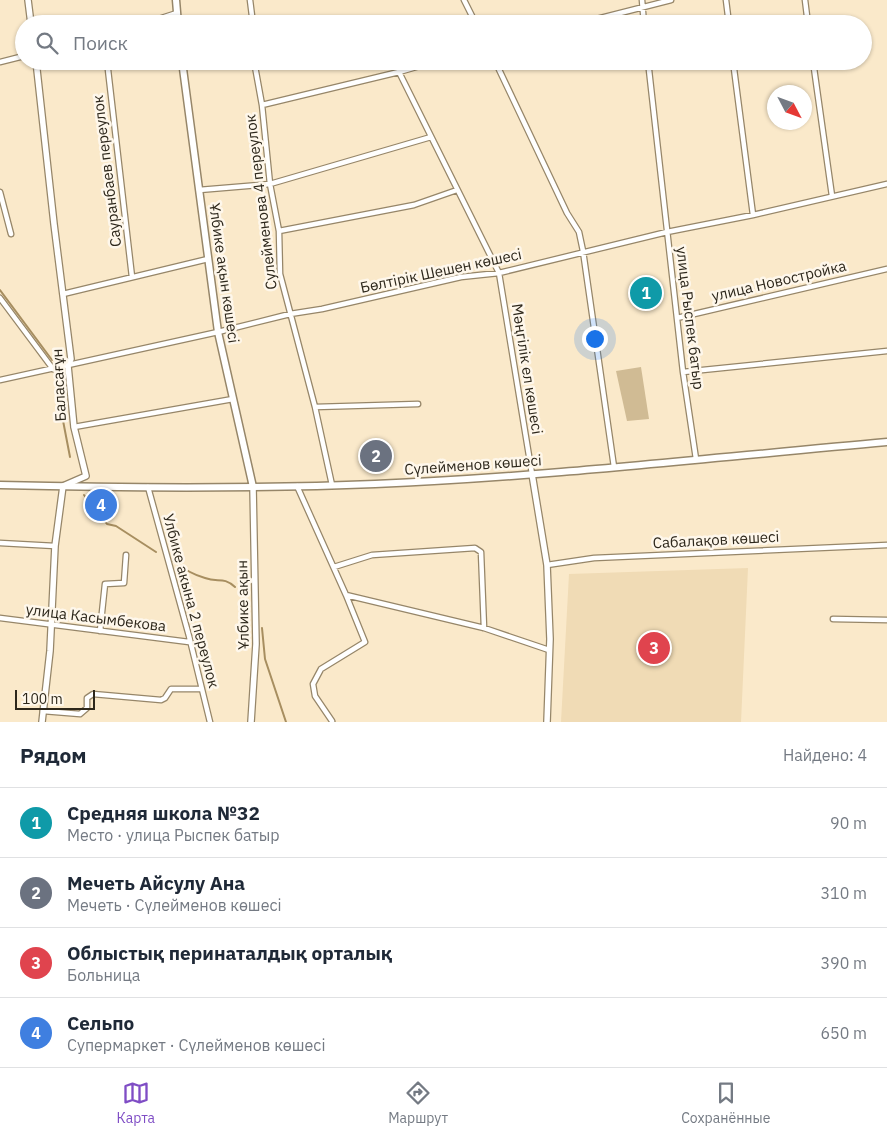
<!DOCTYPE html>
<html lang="ru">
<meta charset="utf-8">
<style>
:root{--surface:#fff;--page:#f2f2f3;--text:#1f2937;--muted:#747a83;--line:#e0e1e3;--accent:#7f4dc5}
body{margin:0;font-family:"IBM Plex Sans",sans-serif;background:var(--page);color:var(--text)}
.compass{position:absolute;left:767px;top:85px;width:45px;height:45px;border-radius:50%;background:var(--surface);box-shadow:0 1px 4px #0004;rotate:131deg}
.scale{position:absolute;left:15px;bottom:12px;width:80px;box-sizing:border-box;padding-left:5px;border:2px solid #2d271b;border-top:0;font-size:14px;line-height:18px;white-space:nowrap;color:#2d271b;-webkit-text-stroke:4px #fef7eb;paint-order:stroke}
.you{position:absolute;left:594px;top:338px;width:18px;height:18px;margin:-12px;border:4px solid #fff;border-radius:50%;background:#1a73e8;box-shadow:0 0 0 8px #1a73e833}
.badge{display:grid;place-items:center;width:32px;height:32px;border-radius:50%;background:var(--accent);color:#fff;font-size:16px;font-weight:700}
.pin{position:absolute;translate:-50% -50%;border:2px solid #fff;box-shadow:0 1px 5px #0006}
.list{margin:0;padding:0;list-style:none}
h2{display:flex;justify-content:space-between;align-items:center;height:65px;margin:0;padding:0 20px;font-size:21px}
h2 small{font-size:16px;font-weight:400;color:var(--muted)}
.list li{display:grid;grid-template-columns:32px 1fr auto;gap:15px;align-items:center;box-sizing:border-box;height:70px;padding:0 20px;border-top:1px solid var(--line)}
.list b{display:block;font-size:19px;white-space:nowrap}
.list p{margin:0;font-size:16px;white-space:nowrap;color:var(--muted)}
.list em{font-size:16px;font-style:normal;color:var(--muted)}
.icon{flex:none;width:28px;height:28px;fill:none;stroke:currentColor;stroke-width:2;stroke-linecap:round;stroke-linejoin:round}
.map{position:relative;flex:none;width:887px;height:722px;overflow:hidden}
.search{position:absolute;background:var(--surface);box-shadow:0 1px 4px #0004;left:15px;right:15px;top:15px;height:55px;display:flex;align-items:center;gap:12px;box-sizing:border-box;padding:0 18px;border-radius:28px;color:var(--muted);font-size:19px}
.sheet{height:345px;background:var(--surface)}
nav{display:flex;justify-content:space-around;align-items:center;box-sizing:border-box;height:70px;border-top:1px solid var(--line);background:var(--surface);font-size:14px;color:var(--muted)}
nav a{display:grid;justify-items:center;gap:2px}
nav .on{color:var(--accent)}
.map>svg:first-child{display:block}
</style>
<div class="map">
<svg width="887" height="722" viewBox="0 0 887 722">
<rect width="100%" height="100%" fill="#fae9ca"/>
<path fill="#f0dbb5" d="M 748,568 L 741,722 L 561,722 L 569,574 Z"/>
<path fill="#d0bb94" d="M 641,367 L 649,419 L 627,421 L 616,371 Z"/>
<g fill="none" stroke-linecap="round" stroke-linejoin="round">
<path stroke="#a78e60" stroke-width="2" d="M 0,290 L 52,360
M 55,379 L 70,457
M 84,495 L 107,524 L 116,526 L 156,552
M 173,561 C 182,568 194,575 205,578 C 218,583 223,576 235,587
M 262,628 L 265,659 L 286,722"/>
<defs>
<path id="minor" d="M 250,0 L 253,24
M 464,0 L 476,24
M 642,0 L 644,24
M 726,0 L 729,24
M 805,0 L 808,24
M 143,24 L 177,13
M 577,24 L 671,0
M 107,61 L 132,277
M 254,61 L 262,105 L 270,184 L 279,231 L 280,274 L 315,407 L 332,485
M 495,61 L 567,213 L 579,232 L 583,251 L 614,467
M 648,61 L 683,372 L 696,459
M 733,61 L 753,215
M 813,61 L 832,196
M 0,62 L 24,56
M 399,72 L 499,273 L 532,474
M 262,105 L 399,72 L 437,61
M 199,190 L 270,184 L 431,137
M 0,192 L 11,234
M 279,231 L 414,205 L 457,190
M 63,294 L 208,259
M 0,298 L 53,369
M 677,318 L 887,269
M 683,372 L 887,351
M 0,380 L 218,332 L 290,314 L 322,309 L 461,277 L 499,273 L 667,232 L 753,215 L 887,184
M 315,407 L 418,404
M 74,427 L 233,399
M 297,486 L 346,595 L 484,628 L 549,650
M 148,487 L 189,636 L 210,722
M 0,543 L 55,546
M 547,565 L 594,558 L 887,545
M 334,567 L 372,555 L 475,548 L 481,552 L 484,628
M 0,618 L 189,642
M 833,619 L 887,620
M 100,631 L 105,584 L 124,583 L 126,555
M 43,711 L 80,714 L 87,708 L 87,698 L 93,694 L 161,700 L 165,698 L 171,689 L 202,689
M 332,721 L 315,696 L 313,684 L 321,669 L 365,642 L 346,595"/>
<path id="tertiary" d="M 28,0 L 31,24
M 36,61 L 54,224 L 71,359 L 68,366 L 74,427 L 86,476 L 63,486 L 55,546 L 50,651 L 42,722
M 532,474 L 547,565 L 550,639 L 547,722
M 251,722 L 256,644 L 253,487"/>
<path id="secondary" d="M 176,0 L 178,24
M 182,61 L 218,332 L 253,487
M 0,485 C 125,488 250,489 375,484 C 546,477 717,457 887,442"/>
</defs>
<use href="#minor" stroke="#968669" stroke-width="7"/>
<use href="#tertiary" stroke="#968669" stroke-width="8"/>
<use href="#secondary" stroke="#968669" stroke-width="9"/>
<use href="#minor" stroke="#fff" stroke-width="4.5"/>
<use href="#tertiary" stroke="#fff" stroke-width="5.5"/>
<use href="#secondary" stroke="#fff" stroke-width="6"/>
</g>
<g text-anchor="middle" stroke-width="5" stroke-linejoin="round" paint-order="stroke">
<g font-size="15" fill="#2d271b" stroke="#fef7eb">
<text transform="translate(107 171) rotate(-97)" y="5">Сауранбаев переулок</text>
<text transform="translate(261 202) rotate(-97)" y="5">Сулейменова 4 переулок</text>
<text transform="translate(441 271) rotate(-12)" y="5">Бөлтірік Шешен көшесі</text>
<text transform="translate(224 273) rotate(82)" y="5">Ұлбике ақын көшесі</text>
<text transform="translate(779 281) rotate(-13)" y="5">улица Новостройка</text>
<text transform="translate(690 318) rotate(83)" y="5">улица Рыспек батыр</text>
<text transform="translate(527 369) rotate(81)" y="5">Мәңгілік ел көшесі</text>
<text transform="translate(59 385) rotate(-93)" y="5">Баласағұн</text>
<text transform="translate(473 465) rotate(-4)" y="5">Сүлейменов көшесі</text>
<text transform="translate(716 540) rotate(-3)" y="5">Сабалақов көшесі</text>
<text transform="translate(191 601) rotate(75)" y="5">Улбике акына 2 переулок</text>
<text transform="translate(243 605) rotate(-91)" y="5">Ұлбике ақын</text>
<text transform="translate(96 618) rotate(7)" y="5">улица Касымбекова</text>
</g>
</g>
</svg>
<svg class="compass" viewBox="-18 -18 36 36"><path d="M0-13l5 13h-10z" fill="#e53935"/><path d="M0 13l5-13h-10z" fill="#747a83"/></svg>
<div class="scale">100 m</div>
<div class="you"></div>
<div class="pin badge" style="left:646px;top:293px;background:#0f9aa8">1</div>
<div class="pin badge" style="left:376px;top:456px;background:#6b7280">2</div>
<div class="pin badge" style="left:654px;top:648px;background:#e0444e">3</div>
<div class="pin badge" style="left:101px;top:505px;background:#3f7fe0">4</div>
<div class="search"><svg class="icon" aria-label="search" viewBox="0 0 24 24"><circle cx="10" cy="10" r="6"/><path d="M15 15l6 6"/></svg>Поиск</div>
</div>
<section class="sheet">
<h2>Рядом<small>Найдено: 4</small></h2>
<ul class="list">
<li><span class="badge" style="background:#0f9aa8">1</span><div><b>Средняя школа №32</b><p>Место · улица Рыспек батыр</p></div><em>90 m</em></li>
<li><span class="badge" style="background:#6b7280">2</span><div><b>Мечеть Айсулу Ана</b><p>Мечеть · Сүлейменов көшесі</p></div><em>310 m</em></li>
<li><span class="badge" style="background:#e0444e">3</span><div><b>Облыстық перинаталдық орталық</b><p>Больница</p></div><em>390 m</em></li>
<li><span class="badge" style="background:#3f7fe0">4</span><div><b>Сельпо</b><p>Супермаркет · Сүлейменов көшесі</p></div><em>650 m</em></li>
</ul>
</section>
<nav>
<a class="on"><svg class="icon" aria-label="map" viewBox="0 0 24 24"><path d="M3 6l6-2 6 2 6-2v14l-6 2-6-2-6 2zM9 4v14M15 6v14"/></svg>Карта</a>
<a><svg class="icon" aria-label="directions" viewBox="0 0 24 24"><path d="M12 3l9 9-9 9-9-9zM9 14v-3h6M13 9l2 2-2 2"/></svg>Маршрут</a>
<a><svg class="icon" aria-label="saved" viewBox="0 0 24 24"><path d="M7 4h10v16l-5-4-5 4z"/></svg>Сохранённые</a>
</nav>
